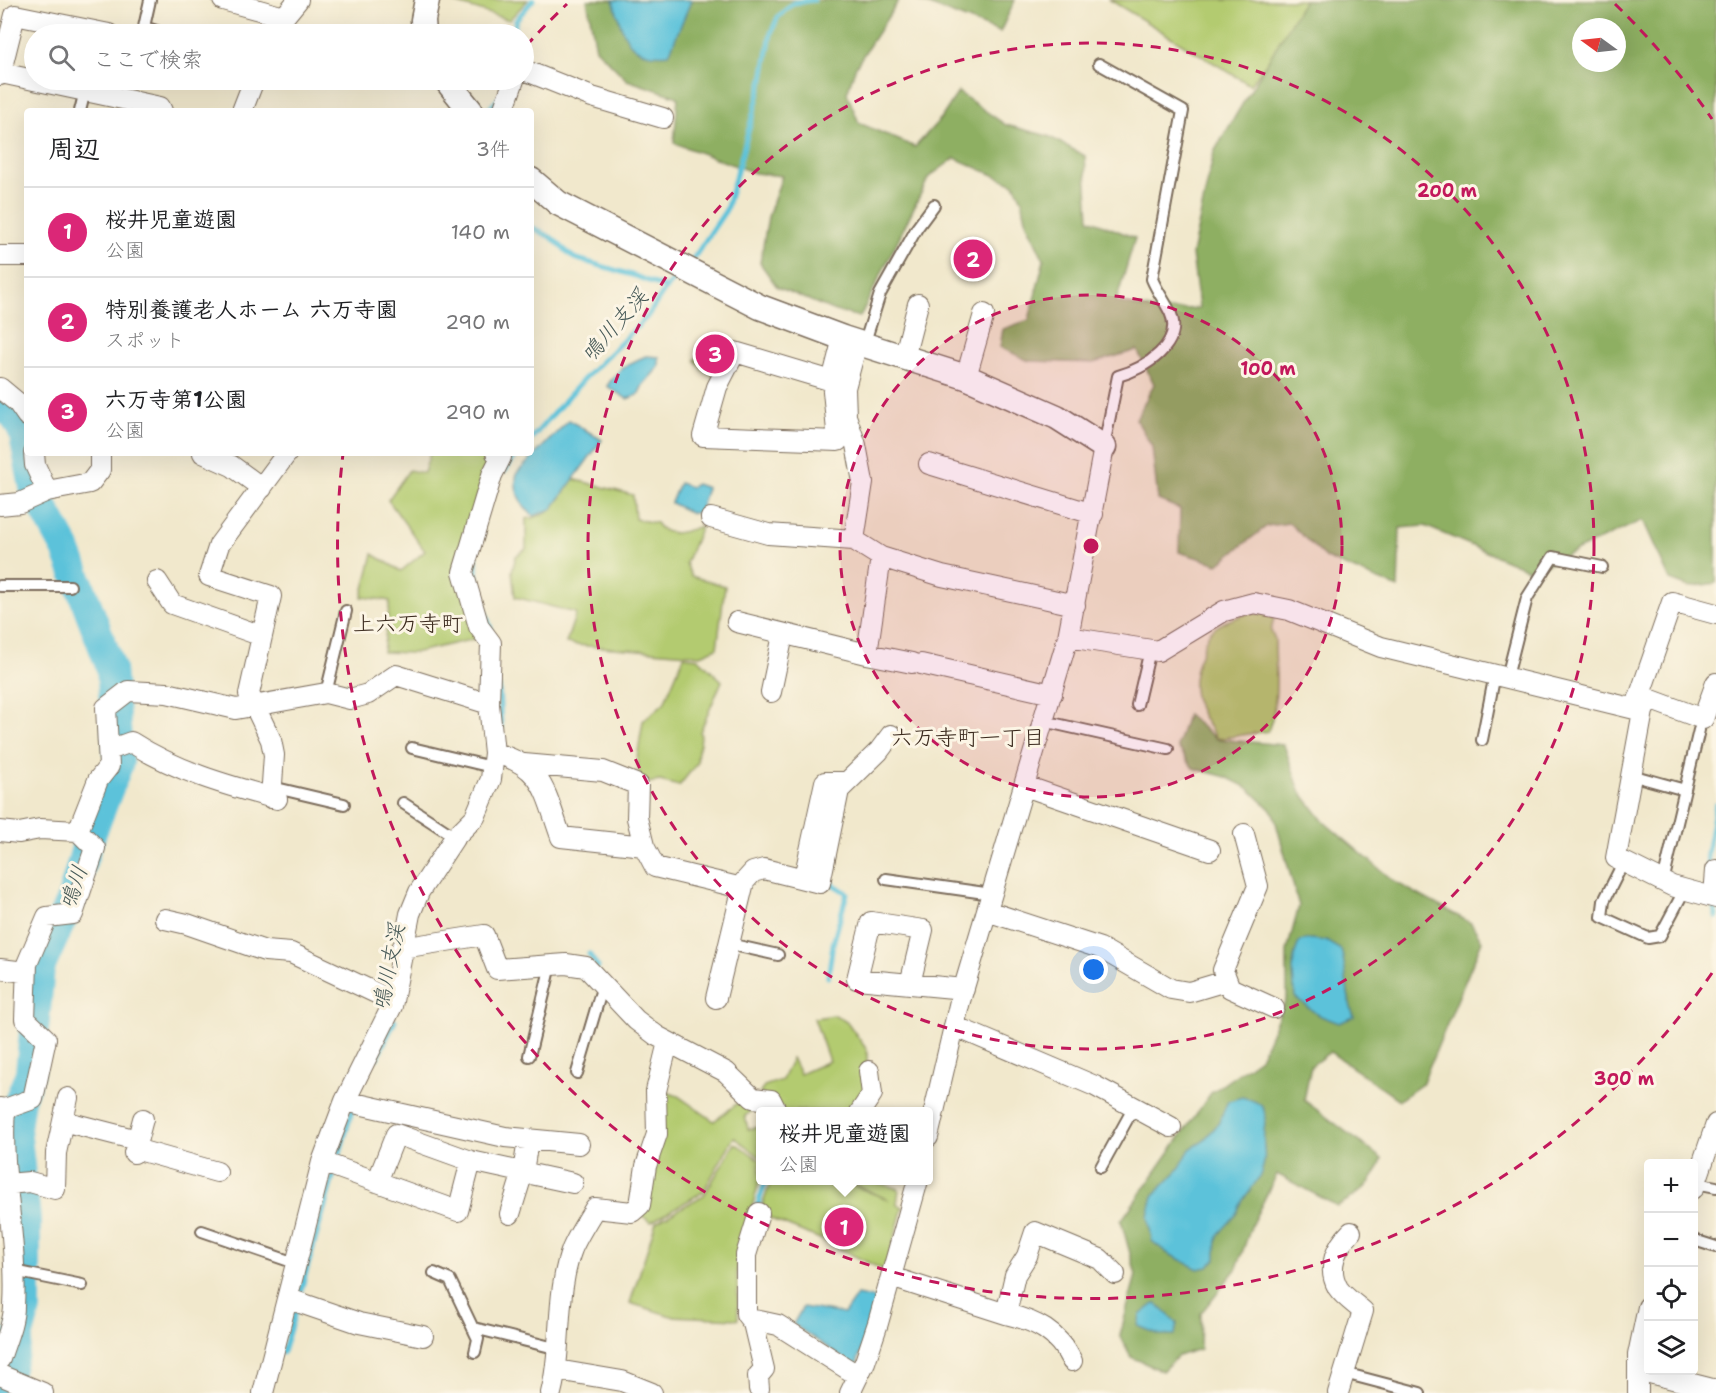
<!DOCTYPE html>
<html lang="ja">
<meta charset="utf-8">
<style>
:root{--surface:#fff;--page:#f6f6f6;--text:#202124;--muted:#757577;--line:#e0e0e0;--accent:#db2777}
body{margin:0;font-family:"Shantell Sans","Klee One",sans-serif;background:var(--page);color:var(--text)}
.controls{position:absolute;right:18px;bottom:18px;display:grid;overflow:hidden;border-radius:6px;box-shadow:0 6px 24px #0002}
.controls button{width:54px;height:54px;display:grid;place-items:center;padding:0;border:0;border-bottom:2px solid var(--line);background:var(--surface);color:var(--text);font:30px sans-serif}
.compass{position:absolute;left:1572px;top:18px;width:54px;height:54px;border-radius:50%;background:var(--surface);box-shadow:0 6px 24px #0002;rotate:285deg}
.you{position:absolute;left:1094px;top:970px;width:21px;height:21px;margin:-15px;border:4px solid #fff;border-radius:50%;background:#1a73e8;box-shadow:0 0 0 9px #1a73e833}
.badge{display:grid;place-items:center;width:39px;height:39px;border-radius:50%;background:var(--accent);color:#fff;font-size:20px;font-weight:700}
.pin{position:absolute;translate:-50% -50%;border:3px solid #fff;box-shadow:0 2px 6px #0006}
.popup{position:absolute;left:756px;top:1107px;width:177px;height:78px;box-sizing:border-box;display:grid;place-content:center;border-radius:6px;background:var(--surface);filter:drop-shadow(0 2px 4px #0005);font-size:20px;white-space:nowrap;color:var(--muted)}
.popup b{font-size:22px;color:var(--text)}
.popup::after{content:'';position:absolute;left:50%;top:100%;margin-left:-12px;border:12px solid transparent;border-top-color:var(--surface)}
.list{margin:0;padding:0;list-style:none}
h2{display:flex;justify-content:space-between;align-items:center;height:78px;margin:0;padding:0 24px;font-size:26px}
h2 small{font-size:20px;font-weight:400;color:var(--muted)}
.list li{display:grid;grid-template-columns:39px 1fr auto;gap:18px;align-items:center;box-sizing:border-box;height:90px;padding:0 24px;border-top:2px solid var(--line)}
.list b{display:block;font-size:22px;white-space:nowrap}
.list p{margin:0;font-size:20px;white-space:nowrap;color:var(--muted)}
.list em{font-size:20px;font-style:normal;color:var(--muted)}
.icon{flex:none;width:33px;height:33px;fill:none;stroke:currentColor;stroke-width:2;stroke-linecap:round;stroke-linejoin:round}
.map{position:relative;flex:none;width:1716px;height:1393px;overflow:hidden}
.search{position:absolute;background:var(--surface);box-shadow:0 6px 24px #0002;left:24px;top:24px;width:510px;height:66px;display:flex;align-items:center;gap:15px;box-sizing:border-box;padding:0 21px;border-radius:33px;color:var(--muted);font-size:22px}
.panel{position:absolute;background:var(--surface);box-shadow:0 6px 24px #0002;left:24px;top:108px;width:510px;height:348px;border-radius:6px}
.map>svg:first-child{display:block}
</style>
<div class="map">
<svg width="1716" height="1393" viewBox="0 0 1716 1393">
<rect width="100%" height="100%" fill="#fcf5e5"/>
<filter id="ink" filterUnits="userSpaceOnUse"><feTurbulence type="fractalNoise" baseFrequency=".0167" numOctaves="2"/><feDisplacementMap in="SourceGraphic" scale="12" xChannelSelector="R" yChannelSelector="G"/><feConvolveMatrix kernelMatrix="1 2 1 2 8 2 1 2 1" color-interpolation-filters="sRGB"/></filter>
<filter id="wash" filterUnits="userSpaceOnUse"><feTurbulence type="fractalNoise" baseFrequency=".008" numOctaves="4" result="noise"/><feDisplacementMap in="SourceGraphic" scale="24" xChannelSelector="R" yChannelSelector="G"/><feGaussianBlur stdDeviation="1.35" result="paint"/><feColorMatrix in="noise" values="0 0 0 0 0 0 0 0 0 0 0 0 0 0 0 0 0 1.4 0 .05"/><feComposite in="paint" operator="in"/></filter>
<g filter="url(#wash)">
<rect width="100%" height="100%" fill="#f1e8cc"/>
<path fill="#b3cb70" stroke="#777a47" stroke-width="1.5" d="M 446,0 L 528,0 L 509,20 Z
M 1110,0 L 1309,0 L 1304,12 L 1250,85 Z
M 714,339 L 733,348 L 716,377 L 703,370 L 695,360 Z
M 430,453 L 487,453 L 489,459 L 458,566 L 479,638 L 413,653 L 383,652 L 390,601 L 362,597 L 373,554 L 401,571 L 425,551 L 388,500 L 409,470 L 424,473 Z
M 573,479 L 633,495 L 635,519 L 656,523 C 667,540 686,531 701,526 L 686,563 L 691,576 L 725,586 L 717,648 L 701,655 L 576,645 L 566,643 L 576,613 L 515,597 L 512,571 L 516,556 L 526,549 L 526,519 C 554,515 558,501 573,479 Z
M 1249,613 L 1267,614 L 1274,618 L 1271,631 L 1275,639 C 1275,671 1280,701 1268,731 L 1217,739 C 1196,707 1185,689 1202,652 C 1204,645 1206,635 1211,631 C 1222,621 1236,618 1249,613 Z
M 684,656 L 698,658 L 722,681 L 700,732 C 704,743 694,751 698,762 L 679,786 L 660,781 L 641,784 L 637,759 L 643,721 L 664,703 Z
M 835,1015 L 848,1023 L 867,1050 L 867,1093 L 855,1111 L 781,1111 L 760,1093 L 764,1086 L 782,1080 L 792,1058 L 800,1074 L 829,1061 L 814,1018 Z
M 660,1090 L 678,1096 L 714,1121 L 747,1096 L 753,1110 L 745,1116 L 748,1129 L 758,1127 L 760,1157 L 734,1137 L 703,1192 L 651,1222 L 641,1215 Z
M 735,1143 L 760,1160 L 760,1179 L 737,1260 L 738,1319 L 671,1316 L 630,1303 L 656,1222 L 704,1195 Z
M 771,1181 L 842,1181 L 889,1200 L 848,1181 L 872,1181 L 899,1189 L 897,1204 L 903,1207 L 885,1271 L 820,1239 L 759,1214 Z"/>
<path fill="#8eaf62" stroke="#646c40" stroke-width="1.5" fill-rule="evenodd" d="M 587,0 L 899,0 L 856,66 L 847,93 L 859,123 L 915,147 L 942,117 L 958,92 L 1006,125 L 1048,136 L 1085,156 L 1089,219 L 1135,238 L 1116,302 L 1160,311 L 1199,308 L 1192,254 L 1214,152 L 1304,0 L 1716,0 L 1716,583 L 1689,587 L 1670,580 L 1643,520 L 1532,571 L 1425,526 L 1400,528 L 1398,588 L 1326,558 L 1289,523 L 1267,526 L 1218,564 L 1179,552 L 1180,509 L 1158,500 L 1152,447 L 1136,419 L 1154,384 L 1137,350 L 1093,363 L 1029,361 L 1000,347 L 1003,329 L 1029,320 L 1044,260 L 1027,224 L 1022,200 L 1014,184 L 955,158 L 929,177 L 860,317 L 835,311 L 777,287 L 760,263 L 768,217 L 782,176 L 755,173 L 674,143 L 678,97 L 627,80 L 596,49 ZM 1581,27 L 1617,27 L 1617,63 L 1581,63 Z
M 916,0 L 1015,0 L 1000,32 Z
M 1187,715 L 1217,739 L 1284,745 L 1300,791 L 1324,822 L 1395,882 L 1471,923 L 1482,941 L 1422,1084 L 1399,1100 L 1330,1052 L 1311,1066 L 1304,1100 L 1382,1159 C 1373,1184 1360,1194 1337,1206 L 1277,1174 L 1252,1224 L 1237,1268 L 1201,1313 L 1200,1349 L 1178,1356 L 1162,1371 L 1131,1357 L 1120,1335 L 1136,1275 L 1121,1221 L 1211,1093 L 1260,1058 L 1287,997 L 1287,951 L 1299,906 L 1273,812 L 1248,788 L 1226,777 L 1193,768 L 1177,746 Z"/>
<path fill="#5cc2da" stroke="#4c767c" stroke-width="1.5" d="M 613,0 L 691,0 L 691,1 L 669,54 C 626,59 624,35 613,0 Z
M 646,356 L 659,357 L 659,367 L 643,385 L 638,395 L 627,399 L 607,386 C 617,370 629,363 646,356 Z
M 569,420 L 602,440 L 552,509 L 534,516 C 520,506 513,489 517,473 Z
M 679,483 L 691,487 L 696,484 L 707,488 L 699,513 L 690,513 L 671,503 Z
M 1311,939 L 1326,941 L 1341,950 C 1348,973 1345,995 1354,1017 L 1339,1023 L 1318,1015 L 1295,997 C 1293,977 1290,958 1300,941 Z
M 1242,1097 C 1266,1103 1267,1109 1264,1132 C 1262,1148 1268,1156 1261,1173 C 1256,1185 1246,1193 1241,1204 C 1238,1208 1238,1212 1235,1216 C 1219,1236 1216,1229 1216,1259 L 1208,1267 L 1198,1269 L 1167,1253 L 1152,1241 L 1148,1216 L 1153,1196 L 1179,1169 L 1190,1149 L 1202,1142 L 1218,1124 L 1228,1101 Z
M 857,1295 L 877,1299 L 856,1367 L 793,1324 L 803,1307 L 844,1314 Z
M 1154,1304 L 1157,1304 L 1177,1323 L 1175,1335 L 1160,1335 L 1138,1326 L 1140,1315 Z"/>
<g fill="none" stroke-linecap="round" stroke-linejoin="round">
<path stroke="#5cc2da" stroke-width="5" d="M 513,34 L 516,20 L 533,0
M 487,111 L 499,98
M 531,227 L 552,238 L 574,258 L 635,276 L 666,288 L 647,317 L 584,379 L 531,439
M 689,265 L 726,210 L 763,79 L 771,33 L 778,17 L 793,3 L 814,0
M 666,288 L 681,273
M 505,471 L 518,453
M 476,557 L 477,586
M 481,600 L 491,629
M 499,688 L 501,727
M 1709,871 L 1707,854 L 1716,804
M 826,880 L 847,893 L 833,944 L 828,977
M 1712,901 L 1716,917
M 589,954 L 598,967
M 377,1058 L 395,1021
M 756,1210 L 766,1180
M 299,1297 L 353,1107
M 283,1352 L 297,1306"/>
<path stroke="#5cc2da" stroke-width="30" d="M 0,402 L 15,416 L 23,431 L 35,492 L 66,549 L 111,668 L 119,762 L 87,845 L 72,897 L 40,968 L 30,1073 L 20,1099 L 16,1129 L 26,1219 L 26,1309 L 3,1393"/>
</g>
</g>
<g filter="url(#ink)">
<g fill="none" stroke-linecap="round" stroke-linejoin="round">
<defs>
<path id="service" d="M 150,0 L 144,27 L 165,34
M 1099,64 L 1183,111 L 1152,279 C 1157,291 1164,300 1170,312 C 1185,344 1144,369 1118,376 L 1104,446
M 80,111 L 85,91
M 864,345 L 880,294 L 917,228 L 934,205
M 0,586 L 70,586
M 1507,677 L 1527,598 L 1553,557 L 1602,567
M 326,693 L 346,611
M 1137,705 L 1150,650
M 1043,721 L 1168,749
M 1482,740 L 1495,674
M 412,748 L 492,767
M 1631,775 L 1685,790
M 272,787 L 344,804
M 403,803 L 455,837
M 1624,861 L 1604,901 L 1602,917 L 1648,938 L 1660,936 L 1685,889
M 886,879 L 992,894
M 1663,882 L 1699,730
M 729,944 L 778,955
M 529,1056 L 551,965
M 577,1073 L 603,985
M 1101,1167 L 1134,1107
M 1696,1183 L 1716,1187
M 202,1231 L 298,1264
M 1694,1240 L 1716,1247
M 14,1271 L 82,1285
M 434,1273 L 450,1280 L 478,1339 L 475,1352
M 474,1328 L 559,1349
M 1344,1373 L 1420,1393"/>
<path id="minor" d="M 223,0 L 284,17
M 274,34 L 284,17 L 298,0
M 524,70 L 592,97 L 663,118
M 1,73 L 160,107 L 162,111
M 0,75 L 15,15 L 109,34
M 242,111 L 254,80
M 503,111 L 514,80
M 0,256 L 27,256
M 904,358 L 918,304
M 966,377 L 984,314
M 832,381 L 735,352 L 717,387 L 703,436 L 838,441 L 832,381 L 843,338
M 0,388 L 18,403 L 27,416
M 34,453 L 35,465 L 47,491
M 203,453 L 232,466 L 262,488
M 929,464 L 1093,514
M 0,505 L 20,503 L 47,491 L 90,483 L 100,470 L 100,453
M 711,518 L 768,534 L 854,540 L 881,557 L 942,576 L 1075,605
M 854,540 L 863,482 L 856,445 L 846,416 L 845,388 L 857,343
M 157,581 L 172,604 L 262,636
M 737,622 L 867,654 L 881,557
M 1068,637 L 1158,651 L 1224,611 L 1254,603 L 1289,610 L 1381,647 L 1643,711 L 1616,858 L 1672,886 L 1716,898
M 867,654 L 912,663
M 921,664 L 1052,694
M 771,692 L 783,635
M 1635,709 L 1672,602 L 1716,614
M 1643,711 L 1649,699 L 1703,719 L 1716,683
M 109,750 L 131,742 C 176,771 225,785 277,799
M 494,753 C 544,765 545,793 561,837 L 644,846 L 655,867 L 742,888
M 524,764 L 603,771 L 638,785 L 637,818 L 644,846
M 1025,786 L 1210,850
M 271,798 L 274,755 L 271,740 L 249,694 L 271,596 L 209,576 L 219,545 L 287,453
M 0,831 L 19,833 L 40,829 L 78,831 L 98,780 L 109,766 L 106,708 L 128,691 L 167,693 L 236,709 L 326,693 L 350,699 L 368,694 L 396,675 L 489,704
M 1244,834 L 1258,886 L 1223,970 L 1230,988 L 1274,1008
M 804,878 L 825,782 L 847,782
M 1714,896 L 1716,870
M 987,911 L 1100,948 L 1171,989 L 1189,992 L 1226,981
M 165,919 L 187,924 L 265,951 L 291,953 L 393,1001
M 402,948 L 484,935 L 497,969 L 566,964 L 586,967 L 636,1020 L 657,1036 L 726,1072 L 753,1098 L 771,1100 L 777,1112
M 0,969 L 26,972
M 910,984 L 923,930 L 871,922 L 857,979 L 964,989
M 716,998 L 744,882 L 753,872 L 764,869 L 820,883 L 839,790 L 879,751 L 891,735
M 954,1026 L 1095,1086 L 1171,1127
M 345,1101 L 505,1137 L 579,1144
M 0,1108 L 5,1109 C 0,1175 18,1240 14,1306 C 14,1323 5,1342 0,1359
M 5,1109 L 33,1099 L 46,1039 L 25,1019 L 27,964 L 47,917 L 73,914 L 95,848 L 78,831
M 860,1112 L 872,1094 L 869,1071
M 63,1121 L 137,1140
M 928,1137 L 960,1001 L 1068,637 L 1104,447
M 135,1149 L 217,1172
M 134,1153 L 143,1119
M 322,1162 L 458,1211 L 471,1161
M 377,1182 L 396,1134 L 471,1161 L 573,1183
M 7,1184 L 30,1182 L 55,1189 L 56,1153 L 68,1098
M 1694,1188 L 1716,1124
M 759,1213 L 746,1255 L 746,1314 L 753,1323 L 764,1369 L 758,1376 L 759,1389
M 510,1214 L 523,1172 L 528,1140
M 891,1277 L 1006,1314 L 1015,1275 L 1027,1256 L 1035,1232 L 1100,1259 L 1115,1274
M 289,1299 L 359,1323 L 423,1336
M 1006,1314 C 1036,1321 1058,1332 1072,1361
M 750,1319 L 778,1325 L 857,1375
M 557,1370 L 622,1381 L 652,1393
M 1638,1370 L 1716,1390
M 0,1375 L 43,1393
M 263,1393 L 322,1162 L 345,1101 L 392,1006 L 410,914 L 419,892 L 455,837 L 475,817 L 491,779 L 494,753 L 489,704 L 491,643 L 479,627 L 463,572 L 492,475 L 501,457 L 496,453
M 551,1393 C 563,1347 555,1294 572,1249 C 578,1235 587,1221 595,1208 L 632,1212 L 640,1205 L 646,1166 L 657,1134 L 656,1091 L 668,1042
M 850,1393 L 865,1362 L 878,1323 L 918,1180
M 1338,1393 L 1363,1311 C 1355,1304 1343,1296 1338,1288 C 1326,1267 1337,1246 1351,1232
M 1638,1393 L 1638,1355 L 1648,1307"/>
<path id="tertiary" d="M 424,34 L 423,20 L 427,0
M 446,80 L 471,111
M 531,180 L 558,203 L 760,307 L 843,338 L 966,377 L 1057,417 L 1104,447"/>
</defs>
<use href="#service" stroke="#7b6c5b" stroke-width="14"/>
<use href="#minor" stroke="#7b6c5b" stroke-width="22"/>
<use href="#tertiary" stroke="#7b6c5b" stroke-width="27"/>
<use href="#service" stroke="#fff" stroke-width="10"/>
<use href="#minor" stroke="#fff" stroke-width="20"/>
<use href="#tertiary" stroke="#fff" stroke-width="24"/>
</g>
</g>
<circle cx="1091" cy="546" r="251" fill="#c2185b" fill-opacity=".12"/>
<g fill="none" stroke="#c2185b" stroke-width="3" stroke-dasharray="10 8">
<circle cx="1091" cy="546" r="251"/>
<circle cx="1091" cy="546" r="503"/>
<path d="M1712 973A754 754 0 0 1 343 454M526 46A754 754 0 0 1 567 4M1615 4A754 754 0 0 1 1712 119"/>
</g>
<g text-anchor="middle" stroke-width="6" stroke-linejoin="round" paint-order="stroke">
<g font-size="22" font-style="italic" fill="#455856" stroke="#fcf5e5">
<text transform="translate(614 325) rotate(-49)" y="8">鳴川支渓</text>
<text transform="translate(73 887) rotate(-71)" y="8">鳴川</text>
<text transform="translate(388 967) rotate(-79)" y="8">鳴川支渓</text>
</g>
<g font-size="22" fill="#3b2a1e" stroke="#fcf5e5">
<text x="408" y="631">上六万寺町</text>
<text x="968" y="745">六万寺町一丁目</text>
</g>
</g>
<circle cx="1091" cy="546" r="9" fill="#c2185b" stroke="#fcf5e5" stroke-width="3"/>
<g font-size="18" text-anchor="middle" font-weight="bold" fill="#c2185b" stroke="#fcf5e5" stroke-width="6" stroke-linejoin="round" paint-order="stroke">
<text x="1447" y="197">200 m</text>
<text x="1268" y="375">100 m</text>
<text x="1624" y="1085">300 m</text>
</g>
</svg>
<div class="controls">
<button>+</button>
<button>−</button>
<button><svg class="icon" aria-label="locate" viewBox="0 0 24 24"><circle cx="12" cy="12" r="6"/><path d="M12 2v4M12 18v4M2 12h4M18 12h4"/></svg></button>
<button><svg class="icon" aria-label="layers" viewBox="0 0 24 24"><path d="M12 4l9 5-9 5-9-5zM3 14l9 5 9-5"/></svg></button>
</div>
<svg class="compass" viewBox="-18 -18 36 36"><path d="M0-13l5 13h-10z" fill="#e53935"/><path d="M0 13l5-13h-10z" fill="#757577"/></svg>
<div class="you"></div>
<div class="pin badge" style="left:844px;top:1227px">1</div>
<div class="popup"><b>桜井児童遊園</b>公園</div>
<div class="pin badge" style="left:973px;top:259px">2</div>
<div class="pin badge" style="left:715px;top:354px">3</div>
<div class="search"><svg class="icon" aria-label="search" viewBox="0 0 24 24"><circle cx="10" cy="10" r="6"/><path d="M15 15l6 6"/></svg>ここで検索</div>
<section class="panel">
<h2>周辺<small>3件</small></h2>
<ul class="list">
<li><span class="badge">1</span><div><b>桜井児童遊園</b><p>公園</p></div><em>140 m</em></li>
<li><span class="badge">2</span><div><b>特別養護老人ホーム 六万寺園</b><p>スポット</p></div><em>290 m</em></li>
<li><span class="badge">3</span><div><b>六万寺第1公園</b><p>公園</p></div><em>290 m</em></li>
</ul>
</section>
</div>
